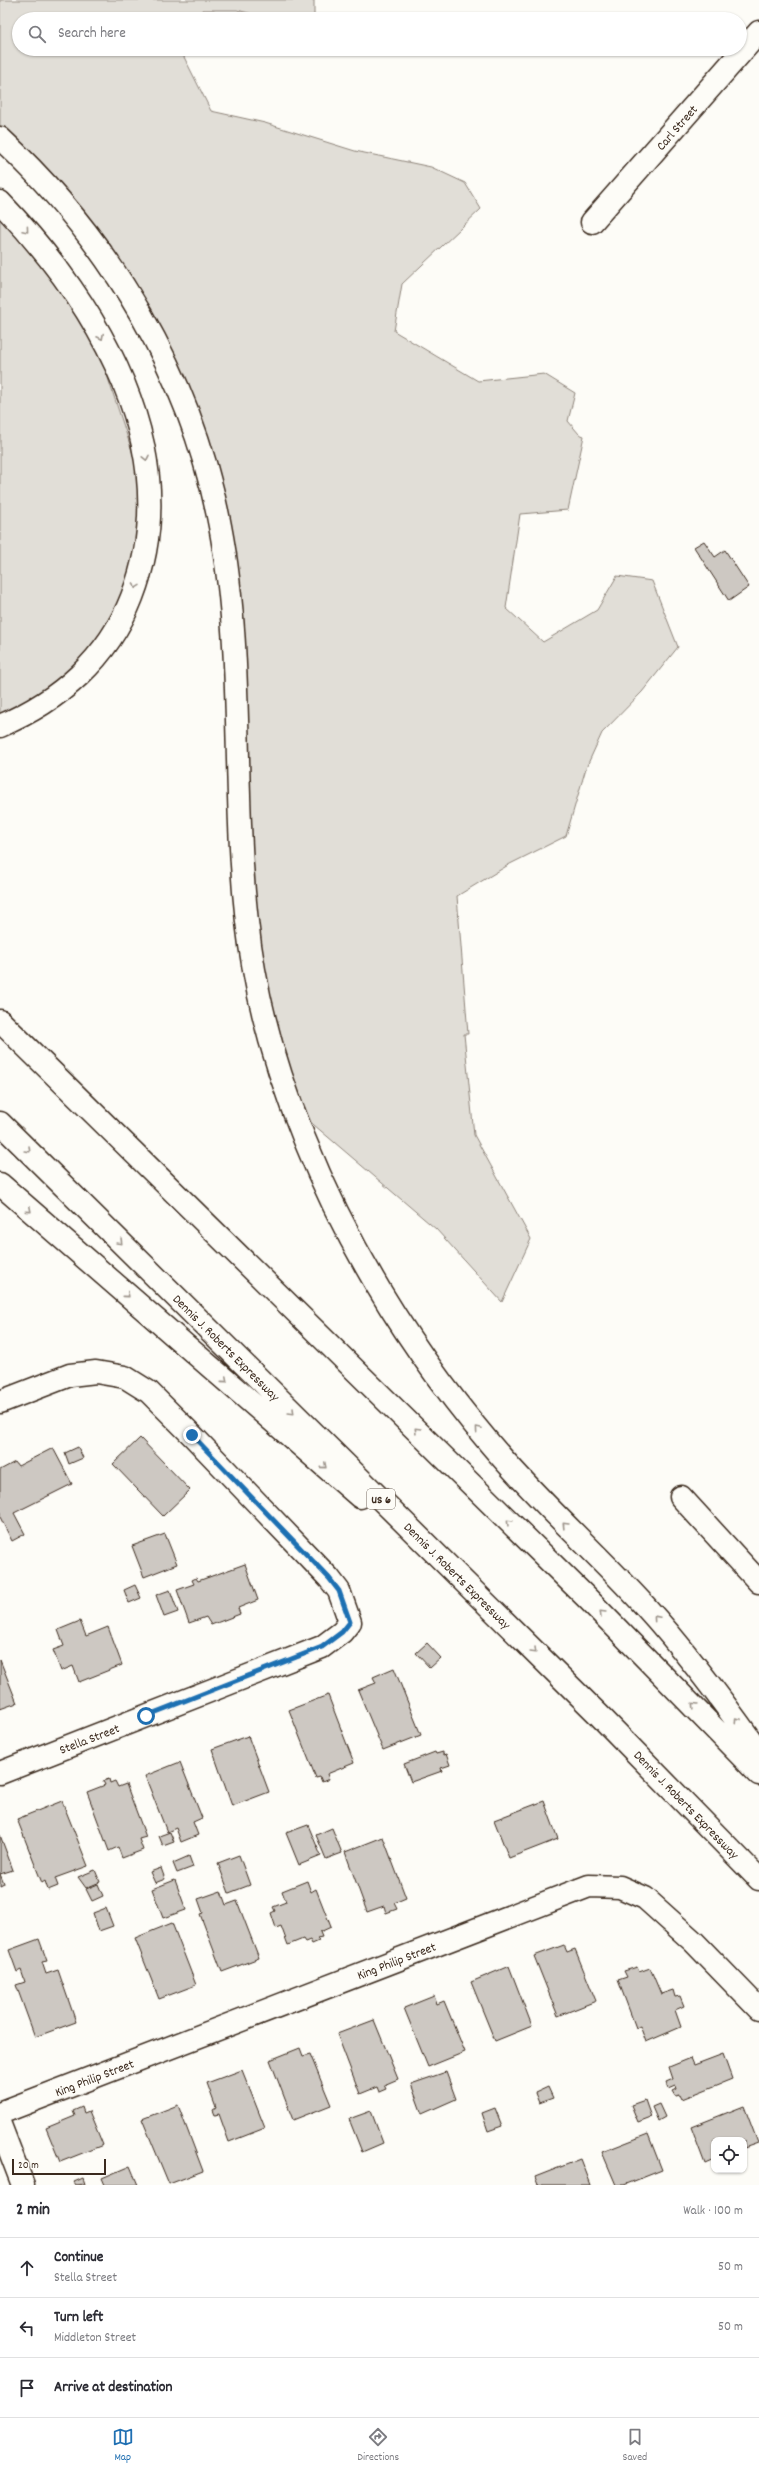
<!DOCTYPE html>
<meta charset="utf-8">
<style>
:root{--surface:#fff;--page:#f7f7f7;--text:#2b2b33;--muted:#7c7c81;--line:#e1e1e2;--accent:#1f6fb2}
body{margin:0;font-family:Dekko,sans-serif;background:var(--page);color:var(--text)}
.controls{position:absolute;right:12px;bottom:12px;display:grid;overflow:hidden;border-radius:8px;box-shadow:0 1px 3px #0004}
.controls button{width:36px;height:36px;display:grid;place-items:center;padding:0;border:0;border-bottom:1px solid var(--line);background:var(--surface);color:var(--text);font:20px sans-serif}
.scale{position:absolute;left:12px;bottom:10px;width:94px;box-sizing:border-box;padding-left:4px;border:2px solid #3b2a1e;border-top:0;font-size:11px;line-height:14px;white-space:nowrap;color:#3b2a1e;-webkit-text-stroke:3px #fdfcf7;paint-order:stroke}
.stop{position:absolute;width:12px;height:12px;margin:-9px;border:3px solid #1f6fb2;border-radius:50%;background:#fff}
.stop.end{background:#1f6fb2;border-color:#fff;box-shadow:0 1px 4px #0008}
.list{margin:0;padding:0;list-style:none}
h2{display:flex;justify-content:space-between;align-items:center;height:52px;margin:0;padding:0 16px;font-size:17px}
h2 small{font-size:13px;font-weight:400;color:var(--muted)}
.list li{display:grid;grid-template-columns:26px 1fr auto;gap:12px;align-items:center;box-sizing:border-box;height:60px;padding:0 16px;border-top:1px solid var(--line)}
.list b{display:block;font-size:15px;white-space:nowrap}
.list p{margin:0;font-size:13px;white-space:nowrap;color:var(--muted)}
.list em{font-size:13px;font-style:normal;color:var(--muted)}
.icon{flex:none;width:22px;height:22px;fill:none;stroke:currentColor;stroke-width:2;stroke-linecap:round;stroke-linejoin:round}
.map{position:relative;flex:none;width:759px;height:2185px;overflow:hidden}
.search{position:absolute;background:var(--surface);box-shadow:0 1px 3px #0004;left:12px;right:12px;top:12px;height:44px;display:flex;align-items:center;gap:10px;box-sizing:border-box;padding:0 14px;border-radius:22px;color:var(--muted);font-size:15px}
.sheet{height:232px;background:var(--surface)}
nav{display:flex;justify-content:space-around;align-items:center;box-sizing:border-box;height:56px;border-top:1px solid var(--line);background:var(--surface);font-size:11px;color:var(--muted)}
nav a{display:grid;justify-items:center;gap:2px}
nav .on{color:var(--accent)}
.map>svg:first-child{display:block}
</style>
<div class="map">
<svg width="759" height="2185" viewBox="0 0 759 2185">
<rect width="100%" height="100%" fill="#fdfcf7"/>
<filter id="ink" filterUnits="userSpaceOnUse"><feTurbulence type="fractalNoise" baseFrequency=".025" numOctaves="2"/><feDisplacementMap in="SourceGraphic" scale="8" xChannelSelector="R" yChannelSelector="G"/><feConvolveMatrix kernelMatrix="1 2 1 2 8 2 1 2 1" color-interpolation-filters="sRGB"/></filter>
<g filter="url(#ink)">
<path fill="#e1ded7" stroke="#8e847a" d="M 0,0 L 314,0 L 314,19 L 272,19 L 237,10 L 203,10 L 198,19 L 19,19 L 19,49 L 180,49 L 211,111 L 265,123 L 355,151 L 431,167 L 465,183 L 481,209 L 402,284 L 394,331 L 478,381 L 544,374 L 575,393 L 568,421 L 579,434 L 584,436 L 568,510 L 520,514 L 506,608 L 543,642 L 597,610 L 617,576 L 652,581 L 678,647 L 642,692 L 602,733 L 586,768 L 566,836 L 510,864 L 457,896 L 468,1034 L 464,1034 L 474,1135 L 531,1239 L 502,1302 L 436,1229 L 287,1102 L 245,951 L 220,531 L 156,351 L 78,232 L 0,149 Z
M 0,216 L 58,283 L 102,360 L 134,457 L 142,500 L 137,561 L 107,630 L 70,678 L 0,725 Z"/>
<path fill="#cdc8c2" stroke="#3b2a1e" d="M 704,541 L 715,557 L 725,550 L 749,587 L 729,601 L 694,547 Z
M 140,1438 L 190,1490 L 163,1516 L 113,1464 Z
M 78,1447 L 83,1458 L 69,1464 L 65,1453 Z
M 53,1448 L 72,1484 L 14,1513 L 25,1534 L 12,1541 L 0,1517 L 0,1470 L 15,1462 L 18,1466 Z
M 165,1534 L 177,1564 L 144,1577 L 132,1546 Z
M 245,1564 L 258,1600 L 238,1608 L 240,1614 L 211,1625 L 206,1617 L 189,1623 L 177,1590 L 194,1584 L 192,1580 L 196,1578 L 198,1581 Z
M 135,1585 L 141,1598 L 129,1603 L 124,1590 Z
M 170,1590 L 178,1612 L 164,1617 L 156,1595 Z
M 80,1621 L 86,1636 L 108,1627 L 122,1665 L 79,1682 L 73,1666 L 61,1671 L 53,1650 L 64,1646 L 58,1630 Z
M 427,1643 L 441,1658 L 430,1668 L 416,1653 Z
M 0,1660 L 17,1703 L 0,1709 Z
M 394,1668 L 421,1735 L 383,1750 L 358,1690 L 376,1683 L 373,1677 Z
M 328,1695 L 354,1763 L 327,1774 L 329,1779 L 322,1782 L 320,1777 L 316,1778 L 289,1710 Z
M 248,1736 L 269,1792 L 232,1806 L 212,1749 Z
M 435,1752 L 436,1754 L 443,1752 L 443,1755 L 446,1754 L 450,1765 L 441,1768 L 442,1771 L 411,1782 L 404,1764 Z
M 180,1762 L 202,1818 L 193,1822 L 198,1835 L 181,1842 L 176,1828 L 167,1832 L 145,1776 Z
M 109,1779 L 110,1783 L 115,1781 L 118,1787 L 126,1784 L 146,1837 L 139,1839 L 143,1850 L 122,1858 L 118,1847 L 109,1851 L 87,1792 L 105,1785 L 103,1781 Z
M 62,1801 L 88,1866 L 55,1878 L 58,1886 L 48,1890 L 45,1881 L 42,1883 L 17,1819 Z
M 544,1801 L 558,1839 L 509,1858 L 494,1820 Z
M 308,1825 L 321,1856 L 299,1865 L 286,1833 Z
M 332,1828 L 342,1853 L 326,1859 L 316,1835 Z
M 170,1832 L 174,1842 L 163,1846 L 159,1836 Z
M 0,1835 L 13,1870 L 0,1874 L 4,1884 L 0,1886 Z
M 383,1837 L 406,1898 L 394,1903 L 397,1909 L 386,1913 L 384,1906 L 367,1912 L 345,1852 Z
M 239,1855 L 250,1885 L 229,1893 L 218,1863 Z
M 189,1856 L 193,1867 L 177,1873 L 173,1863 Z
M 161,1868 L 165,1879 L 155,1883 L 150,1872 Z
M 95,1870 L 100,1882 L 86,1888 L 78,1877 Z
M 175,1880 L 186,1910 L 163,1918 L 152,1889 Z
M 307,1881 L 311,1892 L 316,1889 L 331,1927 L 320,1932 L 322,1937 L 317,1938 L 319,1941 L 312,1944 L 310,1940 L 305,1942 L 303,1939 L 288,1945 L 281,1926 L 276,1928 L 271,1913 L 275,1911 L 273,1907 L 286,1902 L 282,1891 Z
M 98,1884 L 103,1896 L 92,1901 L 86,1889 Z
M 221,1891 L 226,1905 L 237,1901 L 259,1958 L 222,1972 L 200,1914 L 203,1913 L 198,1899 Z
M 106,1908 L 113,1926 L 99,1931 L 93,1913 Z
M 172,1923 L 196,1985 L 159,1999 L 135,1938 Z
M 39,1939 L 47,1961 L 42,1962 L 46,1974 L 58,1970 L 76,2022 L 35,2037 L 16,1985 L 25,1982 L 21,1970 L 17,1972 L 9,1950 Z
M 564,1945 L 567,1952 L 575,1949 L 596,2001 L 558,2016 L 534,1956 Z
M 509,1966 L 532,2026 L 495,2041 L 471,1982 Z
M 637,1967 L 639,1972 L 650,1968 L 661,1994 L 673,1990 L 675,1997 L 680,1996 L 684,2006 L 675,2010 L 681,2027 L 646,2042 L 640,2026 L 636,2028 L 618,1980 L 627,1977 L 624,1971 Z
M 434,1996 L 437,2004 L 444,2001 L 465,2052 L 428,2067 L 404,2008 Z
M 374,2020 L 398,2079 L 384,2085 L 386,2089 L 379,2092 L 377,2087 L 360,2094 L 337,2034 Z
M 300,2048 L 303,2056 L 310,2054 L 331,2105 L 293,2120 L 270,2060 Z
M 723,2054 L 732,2079 L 682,2099 L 680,2095 L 676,2096 L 673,2091 L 677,2089 L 676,2086 L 669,2089 L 666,2082 L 673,2079 L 669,2067 L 691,2058 L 694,2065 Z
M 242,2070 L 265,2128 L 229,2142 L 219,2114 L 215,2115 L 213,2110 L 216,2108 L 207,2083 Z
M 446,2072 L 456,2099 L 422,2114 L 411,2084 Z
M 548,2087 L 553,2098 L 539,2103 L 535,2093 Z
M 645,2100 L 651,2117 L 638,2122 L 631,2105 Z
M 659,2104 L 665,2117 L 658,2121 L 652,2107 Z
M 178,2105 L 203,2171 L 169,2184 L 142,2119 Z
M 744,2106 L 758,2143 L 744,2148 L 744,2140 L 714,2140 L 714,2160 L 705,2164 L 691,2127 Z
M 82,2107 L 84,2113 L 89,2111 L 103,2145 L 60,2162 L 46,2128 L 75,2116 L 73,2111 Z
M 495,2108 L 502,2126 L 488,2131 L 482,2113 Z
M 371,2111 L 383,2143 L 362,2152 L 349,2119 Z
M 648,2134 L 662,2170 L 624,2185 L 616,2185 L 602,2152 Z
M 581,2159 L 591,2185 L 538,2185 L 535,2177 Z
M 130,2166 L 138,2185 L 105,2185 L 102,2178 Z
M 83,2178 L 85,2184 L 76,2185 L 74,2182 Z"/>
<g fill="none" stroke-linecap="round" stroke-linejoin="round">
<defs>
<path id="minor" d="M 592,222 L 759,32
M 0,1402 L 70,1375 L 96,1372 L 125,1377 L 149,1392 L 192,1435 L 329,1578 L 339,1591 L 350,1622 L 342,1632 L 322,1647 L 0,1773
M 681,1497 L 759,1582
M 0,2113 L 589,1886 L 620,1887 L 645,1898 L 694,1942 L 759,2009
M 0,2125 L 23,2185"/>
<path id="highway" d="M 0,138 C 111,241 192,377 220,526 C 248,672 228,824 254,970 C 264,1027 282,1084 304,1138 C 349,1250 413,1353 491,1445 C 539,1502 595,1551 645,1606 C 687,1652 723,1701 759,1752
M 0,202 C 98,304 188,452 132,597 C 108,659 59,701 0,726
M 0,1021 L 588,1599 L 759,1774
M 0,1123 L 599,1715 L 759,1879
M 0,1184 L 360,1497"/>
</defs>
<use href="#minor" stroke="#3b2a1e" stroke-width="25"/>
<use href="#highway" stroke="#3b2a1e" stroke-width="25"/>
<use href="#minor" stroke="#fdfcf7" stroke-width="22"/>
<use href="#highway" stroke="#fdfcf7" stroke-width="22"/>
</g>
<defs><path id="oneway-chevron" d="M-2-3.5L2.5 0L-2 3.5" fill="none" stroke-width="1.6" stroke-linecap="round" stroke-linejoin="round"/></defs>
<g stroke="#9c938a">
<use href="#oneway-chevron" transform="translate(26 230) rotate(50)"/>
<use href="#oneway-chevron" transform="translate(101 337) rotate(63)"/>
<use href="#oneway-chevron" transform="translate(146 458) rotate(78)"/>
<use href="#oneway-chevron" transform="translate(136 586) rotate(110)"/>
<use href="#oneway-chevron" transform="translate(28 1150) rotate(45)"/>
<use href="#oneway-chevron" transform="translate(29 1210) rotate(41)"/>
<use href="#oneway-chevron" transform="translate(120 1242) rotate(45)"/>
<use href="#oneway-chevron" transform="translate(127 1295) rotate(41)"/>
<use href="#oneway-chevron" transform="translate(225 1380) rotate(41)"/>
<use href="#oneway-chevron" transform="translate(292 1412) rotate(45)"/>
<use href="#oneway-chevron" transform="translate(478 1429) rotate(-130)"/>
<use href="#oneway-chevron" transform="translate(417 1430) rotate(-135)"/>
<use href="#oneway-chevron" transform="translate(324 1466) rotate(41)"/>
<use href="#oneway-chevron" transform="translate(509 1522) rotate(-135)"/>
<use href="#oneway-chevron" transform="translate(565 1525) rotate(-134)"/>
<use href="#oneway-chevron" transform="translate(602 1613) rotate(-135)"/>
<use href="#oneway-chevron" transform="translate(656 1618) rotate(-131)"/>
<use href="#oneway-chevron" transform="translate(534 1651) rotate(45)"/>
<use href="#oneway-chevron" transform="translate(694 1705) rotate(-134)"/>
<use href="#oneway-chevron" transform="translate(737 1720) rotate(-125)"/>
</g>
</g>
<g fill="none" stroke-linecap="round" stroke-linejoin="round" filter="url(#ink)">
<path stroke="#1f6fb2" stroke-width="5" d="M 146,1716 L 322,1647 L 342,1632 L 350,1622 L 339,1591 L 329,1578 L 192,1435"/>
</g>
<g text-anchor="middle" stroke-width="3" stroke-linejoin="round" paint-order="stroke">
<rect fill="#fdfcf7" stroke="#75695f" stroke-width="1" x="367" y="1489" width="28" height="20" rx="3"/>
<g font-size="12" font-weight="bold" fill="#3b2a1e">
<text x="381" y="1503">US 6</text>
</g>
<g font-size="13" fill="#3b2a1e" stroke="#fdfcf7">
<text transform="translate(676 127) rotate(-49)" y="5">Carl Street</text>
<text transform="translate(227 1347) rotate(45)" y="5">Dennis J. Roberts Expressway</text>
<text transform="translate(458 1575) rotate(45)" y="5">Dennis J. Roberts Expressway</text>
<text transform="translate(89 1738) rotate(-21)" y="5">Stella Street</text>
<text transform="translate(687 1804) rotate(46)" y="5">Dennis J. Roberts Expressway</text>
<text transform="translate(396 1960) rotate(-21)" y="5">King Philip Street</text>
<text transform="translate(94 2077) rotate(-21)" y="5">King Philip Street</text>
</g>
</g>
</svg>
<div class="controls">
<button><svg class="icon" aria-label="locate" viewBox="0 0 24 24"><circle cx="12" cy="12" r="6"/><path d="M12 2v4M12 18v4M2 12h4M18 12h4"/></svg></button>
</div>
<div class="scale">20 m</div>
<div class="stop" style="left:146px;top:1716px"></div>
<div class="stop end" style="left:192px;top:1435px"></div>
<div class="search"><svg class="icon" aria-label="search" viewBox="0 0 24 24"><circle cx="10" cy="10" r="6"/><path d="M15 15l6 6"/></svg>Search here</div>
</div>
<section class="sheet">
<h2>2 min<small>Walk · 100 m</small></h2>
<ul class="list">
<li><svg class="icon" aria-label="ahead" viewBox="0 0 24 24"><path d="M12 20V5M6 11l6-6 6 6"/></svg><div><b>Continue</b><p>Stella Street</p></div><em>50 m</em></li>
<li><svg class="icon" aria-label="left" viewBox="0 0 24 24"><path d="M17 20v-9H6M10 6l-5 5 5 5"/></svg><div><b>Turn left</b><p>Middleton Street</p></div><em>50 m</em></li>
<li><svg class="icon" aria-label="arrive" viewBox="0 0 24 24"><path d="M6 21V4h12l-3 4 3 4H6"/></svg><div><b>Arrive at destination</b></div></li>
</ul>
</section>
<nav>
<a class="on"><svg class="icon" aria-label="map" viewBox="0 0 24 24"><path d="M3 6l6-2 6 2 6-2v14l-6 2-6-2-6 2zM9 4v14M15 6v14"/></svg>Map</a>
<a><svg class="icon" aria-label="directions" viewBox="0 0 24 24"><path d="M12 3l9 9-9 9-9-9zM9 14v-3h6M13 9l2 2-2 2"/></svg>Directions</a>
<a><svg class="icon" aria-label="saved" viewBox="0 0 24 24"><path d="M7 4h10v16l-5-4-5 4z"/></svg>Saved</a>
</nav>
